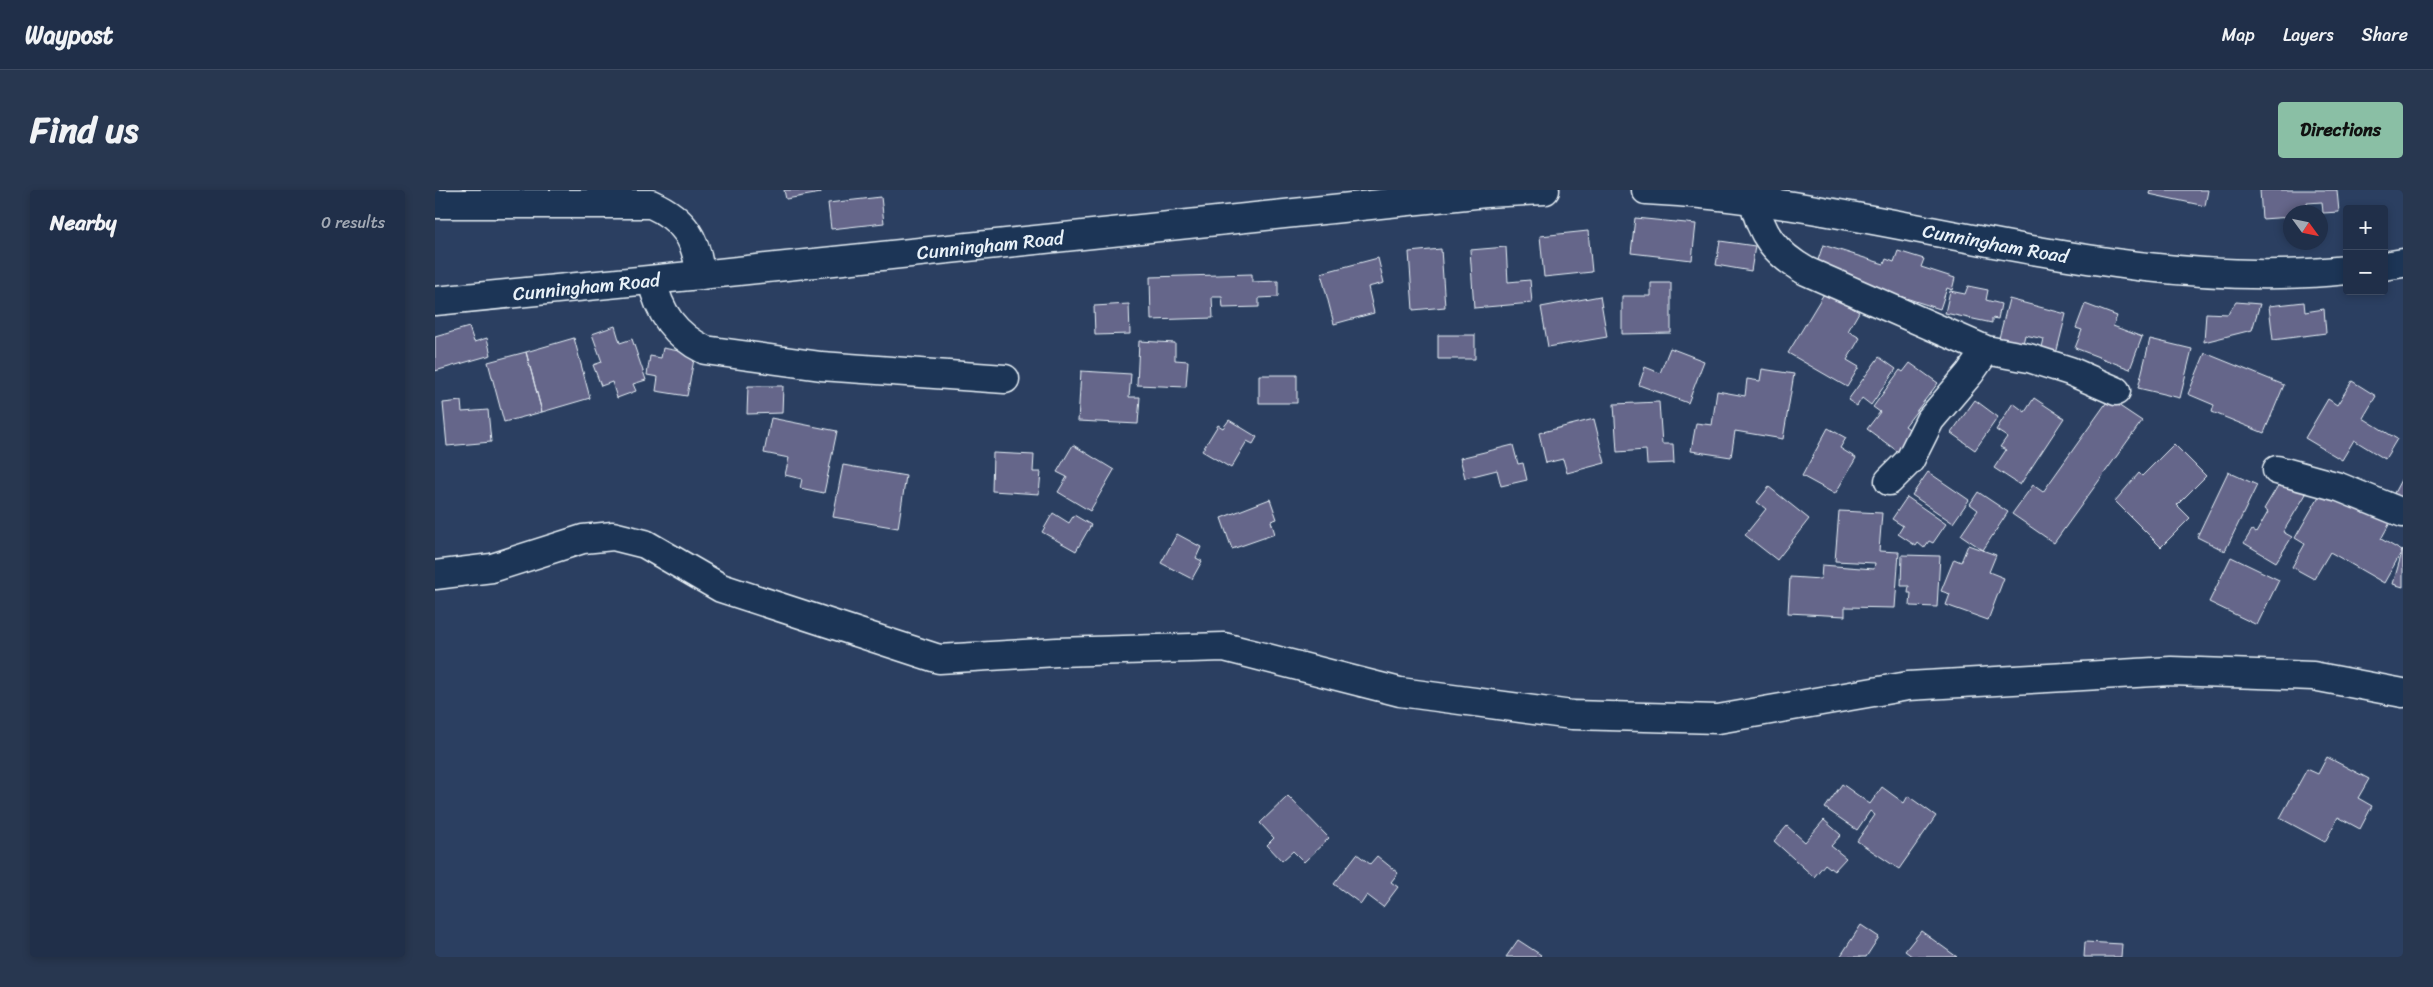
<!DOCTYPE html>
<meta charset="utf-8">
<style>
:root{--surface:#202f49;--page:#283750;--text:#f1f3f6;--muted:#a2a9b4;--line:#3d4a61;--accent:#8abfa5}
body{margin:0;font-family:Sriracha,sans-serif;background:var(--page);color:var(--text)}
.controls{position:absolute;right:15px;top:15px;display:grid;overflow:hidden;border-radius:5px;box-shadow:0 2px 8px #0003}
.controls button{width:45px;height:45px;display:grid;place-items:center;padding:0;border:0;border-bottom:1px solid var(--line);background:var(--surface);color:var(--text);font:25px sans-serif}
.compass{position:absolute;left:1848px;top:15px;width:45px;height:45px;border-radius:50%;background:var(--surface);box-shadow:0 2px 8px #0003;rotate:123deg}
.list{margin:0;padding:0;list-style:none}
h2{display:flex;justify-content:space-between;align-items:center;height:65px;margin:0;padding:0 20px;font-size:21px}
h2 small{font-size:16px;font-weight:400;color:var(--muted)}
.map{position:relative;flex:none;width:1968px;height:767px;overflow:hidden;border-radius:5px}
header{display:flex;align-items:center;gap:30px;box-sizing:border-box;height:70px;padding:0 25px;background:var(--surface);border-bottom:1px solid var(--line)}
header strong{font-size:24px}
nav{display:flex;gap:28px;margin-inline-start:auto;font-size:18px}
.intro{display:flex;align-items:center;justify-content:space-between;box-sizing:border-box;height:120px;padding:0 30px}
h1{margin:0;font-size:35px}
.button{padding:12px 22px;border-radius:5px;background:var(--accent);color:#111;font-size:18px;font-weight:700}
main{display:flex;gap:30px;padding:0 30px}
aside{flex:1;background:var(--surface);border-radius:5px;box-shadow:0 2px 8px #0003}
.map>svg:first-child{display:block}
</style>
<header>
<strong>Waypost</strong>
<nav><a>Map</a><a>Layers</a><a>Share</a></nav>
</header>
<div class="intro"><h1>Find us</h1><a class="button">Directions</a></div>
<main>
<aside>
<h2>Nearby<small>0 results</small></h2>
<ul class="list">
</ul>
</aside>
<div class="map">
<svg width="1968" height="767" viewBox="0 0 1968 767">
<rect width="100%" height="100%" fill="#2b3f61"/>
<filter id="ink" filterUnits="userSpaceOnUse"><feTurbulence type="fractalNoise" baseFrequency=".02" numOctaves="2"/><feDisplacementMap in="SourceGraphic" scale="10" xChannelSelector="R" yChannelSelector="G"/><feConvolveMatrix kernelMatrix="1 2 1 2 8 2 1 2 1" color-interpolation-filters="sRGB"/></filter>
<g filter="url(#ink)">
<path fill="#65668a" stroke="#e8f1f8" d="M 349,0 L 385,0 L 386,3 L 351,9 Z
M 1715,0 L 1773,0 L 1770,16 L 1714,4 Z
M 1825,0 L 1902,0 L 1904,22 L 1888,23 L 1887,12 L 1872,13 L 1873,22 L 1856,22 L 1856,27 L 1827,29 Z
M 446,7 L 449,33 L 396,39 L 393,13 Z
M 1200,28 L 1261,34 L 1257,70 L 1196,63 Z
M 1153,41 L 1157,82 L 1109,87 L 1105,46 Z
M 1285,51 L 1320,56 L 1316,81 L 1281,75 Z
M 1388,55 L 1449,74 L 1451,69 L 1459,72 L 1463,61 L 1489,69 L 1486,77 L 1520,88 L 1517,100 L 1512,98 L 1505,119 L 1380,79 Z
M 1071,57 L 1073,92 L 1095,90 L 1097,113 L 1039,118 L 1035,60 Z
M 1006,59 L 1010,117 L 978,120 L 974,62 Z
M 943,68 L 949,93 L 933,97 L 939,123 L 899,134 L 886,83 Z
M 817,84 L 817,92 L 843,91 L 843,107 L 824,108 L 824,117 L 788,118 L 787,107 L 777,107 L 778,128 L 716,130 L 715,87 Z
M 1216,93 L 1236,93 L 1236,143 L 1187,144 L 1187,106 L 1216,106 Z
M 1533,96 L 1553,100 L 1551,110 L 1566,114 L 1563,129 L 1557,128 L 1557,133 L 1510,123 L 1515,101 L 1530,104 Z
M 1390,102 L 1424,122 L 1413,141 L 1425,148 L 1412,170 L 1424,177 L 1412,197 L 1353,163 Z
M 1165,106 L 1172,147 L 1113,157 L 1106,117 Z
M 1574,109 L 1631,124 L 1621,164 L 1606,161 L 1609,149 L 1590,145 L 1587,158 L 1563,152 Z
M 1801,112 L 1825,114 L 1817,140 L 1769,152 L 1771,123 L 1793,124 Z
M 1869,112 L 1870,122 L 1889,119 L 1891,143 L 1838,150 L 1834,116 Z
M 694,114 L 695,144 L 660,145 L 659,116 Z
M 1650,114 L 1682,126 L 1678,136 L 1707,147 L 1695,179 L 1640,158 L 1647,140 L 1641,138 Z
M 180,136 L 185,153 L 197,149 L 211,190 L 198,194 L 201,201 L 182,208 L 177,192 L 166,196 L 158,175 L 167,172 L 157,144 Z
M 34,137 L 39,152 L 52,148 L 56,165 L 0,181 L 0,147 Z
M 1003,145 L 1040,145 L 1040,169 L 1003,169 Z
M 139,148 L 155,208 L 107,222 L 91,162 Z
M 1715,149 L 1757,159 L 1745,208 L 1703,198 Z
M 704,151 L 740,153 L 740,170 L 753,171 L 751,197 L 702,195 Z
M 228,158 L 260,164 L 252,206 L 221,201 L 223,187 L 212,185 L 215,166 L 226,168 Z
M 1235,158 L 1269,171 L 1253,213 L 1204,195 L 1210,177 L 1225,183 Z
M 91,162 L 107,222 L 69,232 L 53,172 Z
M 1770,163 L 1849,195 L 1829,243 L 1777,222 L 1779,215 L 1753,204 Z
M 1444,167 L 1461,179 L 1436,215 L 1427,208 L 1422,216 L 1413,210 Z
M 1475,173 L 1503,193 L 1470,236 L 1484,246 L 1469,266 L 1432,239 L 1445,222 L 1438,217 L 1465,180 L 1468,182 Z
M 1327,179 L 1359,184 L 1348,249 L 1300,241 L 1296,267 L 1256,261 L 1261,233 L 1277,235 L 1282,201 L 1310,206 L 1312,189 L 1325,191 Z
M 646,181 L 696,184 L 694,207 L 705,207 L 703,234 L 643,231 Z
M 824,185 L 862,185 L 862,213 L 824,213 Z
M 1917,191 L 1941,206 L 1928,228 L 1962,249 L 1950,269 L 1919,250 L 1907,270 L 1870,248 L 1893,209 L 1902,215 Z
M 313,196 L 348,196 L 347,223 L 312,224 Z
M 1599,208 L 1629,228 L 1585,295 L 1559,278 L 1571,260 L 1565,257 L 1572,247 L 1561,240 L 1578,213 L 1590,222 Z
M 1674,209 L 1707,231 L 1619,353 L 1577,324 L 1598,295 L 1608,302 Z
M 1540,210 L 1563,227 L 1540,260 L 1516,243 Z
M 26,211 L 27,222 L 53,220 L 56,252 L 12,256 L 8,213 Z
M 1224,212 L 1227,254 L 1238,254 L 1239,273 L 1212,274 L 1211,260 L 1182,262 L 1179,214 Z
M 336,228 L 402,241 L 389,303 L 365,298 L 367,289 L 350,285 L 354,268 L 329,263 Z
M 1159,229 L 1170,273 L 1132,283 L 1128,269 L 1111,273 L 1104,243 Z
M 794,230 L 822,247 L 818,254 L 812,251 L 796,278 L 767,261 L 783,235 L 788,238 Z
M 1393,238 L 1411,248 L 1405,258 L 1421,268 L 1400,304 L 1367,286 Z
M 1739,254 L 1771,286 L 1742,315 L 1755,328 L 1726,357 L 1680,311 L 1704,283 L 1707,286 Z
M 638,255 L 679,280 L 655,321 L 623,302 L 632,287 L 622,282 Z
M 1078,255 L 1083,274 L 1088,273 L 1092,290 L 1066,296 L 1062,280 L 1030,288 L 1025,268 Z
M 558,263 L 599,265 L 598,282 L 606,282 L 604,304 L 557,301 Z
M 408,275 L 471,286 L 463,338 L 398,327 Z
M 1493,282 L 1534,310 L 1518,333 L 1477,305 Z
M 1793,282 L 1822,295 L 1790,361 L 1762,347 Z
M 1968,286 L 1968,309 L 1959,303 Z
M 1847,289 L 1871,304 L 1848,342 L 1857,347 L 1841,372 L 1809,353 L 1817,340 L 1821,343 L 1833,322 L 1829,319 Z
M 1891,294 L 1956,331 L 1946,349 L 1967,361 L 1949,393 L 1895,362 L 1879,389 L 1857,377 L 1870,354 L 1860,348 Z
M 1334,297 L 1374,329 L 1342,370 L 1310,345 L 1331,319 L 1322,312 Z
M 1543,302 L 1573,322 L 1548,360 L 1526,345 L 1543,320 L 1535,314 Z
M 1472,307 L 1511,334 L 1498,353 L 1494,351 L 1489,358 L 1483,353 L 1481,356 L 1463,344 L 1468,336 L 1457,329 Z
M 835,309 L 842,329 L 836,331 L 840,344 L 797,359 L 786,328 Z
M 1404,321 L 1447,323 L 1444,361 L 1464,362 L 1460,418 L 1410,417 L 1410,426 L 1353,423 L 1355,387 L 1386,389 L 1387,375 L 1439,379 L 1440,373 L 1400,371 Z
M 618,323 L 634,333 L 639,325 L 656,335 L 641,361 L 607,342 Z
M 742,344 L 766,357 L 761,368 L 767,371 L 757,389 L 726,373 Z
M 1533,355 L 1561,365 L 1554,382 L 1569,388 L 1553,430 L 1511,415 L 1515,404 L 1506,401 L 1519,369 L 1526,372 Z
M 1968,359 L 1968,397 L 1958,394 Z
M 1467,365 L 1505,366 L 1502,417 L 1475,416 L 1476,403 L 1473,403 L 1474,396 L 1466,396 Z
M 1796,367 L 1844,390 L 1822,435 L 1774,412 Z
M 1892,567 L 1934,589 L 1923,608 L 1937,616 L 1925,639 L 1903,627 L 1890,652 L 1845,628 L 1872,579 L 1883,584 Z
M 1407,594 L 1435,614 L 1447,597 L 1469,613 L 1473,606 L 1501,626 L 1464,679 L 1422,651 L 1440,625 L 1435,621 L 1422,640 L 1390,618 Z
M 853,606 L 894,648 L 869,672 L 858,661 L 847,671 L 832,655 L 839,648 L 825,633 Z
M 1389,630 L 1406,645 L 1396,656 L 1411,668 L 1399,681 L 1390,674 L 1379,687 L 1339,651 L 1352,636 L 1370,652 Z
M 922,664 L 935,674 L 942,666 L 963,683 L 956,692 L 963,697 L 948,717 L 932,705 L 926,714 L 899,694 Z
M 1426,735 L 1444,747 L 1431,767 L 1405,767 Z
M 1486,741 L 1522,767 L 1478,767 L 1470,761 Z
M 1083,750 L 1106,765 L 1104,767 L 1071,767 Z
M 1650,752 L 1687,754 L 1686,767 L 1649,767 Z"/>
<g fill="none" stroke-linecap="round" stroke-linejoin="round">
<defs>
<path id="minor" d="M 1319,10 C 1325,44 1341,64 1371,81 L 1551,160 L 1594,168 L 1635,181 L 1681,201
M 0,14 L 216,14 C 249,29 262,49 265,85
M 217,90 C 224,123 240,145 270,160 L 386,176 L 570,189
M 1842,280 L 1904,297 L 1968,323
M 1454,291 L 1475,270 L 1495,230 L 1535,183 L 1551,160
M 0,385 L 57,378 L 148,349 L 178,346 L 210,354 L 286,398 L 504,469 L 622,462 L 789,457 L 965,502 L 1137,525 L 1283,529 L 1473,496 L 1736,481 L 1878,486 L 1968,503"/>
<g id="major">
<path id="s1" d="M 1211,0 C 1444,11 1678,105 1912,80"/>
<path d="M 1949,76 L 1968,73"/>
<path id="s2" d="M 0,111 L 265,85 L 1050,3 L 1110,0"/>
</g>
</defs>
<use href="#minor" stroke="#e8f1f8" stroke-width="31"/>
<use href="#major" stroke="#e8f1f8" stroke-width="31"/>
<use href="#minor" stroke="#1d3557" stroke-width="28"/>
<use href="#major" stroke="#1d3557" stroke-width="28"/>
</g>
</g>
<g text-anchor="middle" stroke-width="4" stroke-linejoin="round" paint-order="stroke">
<g font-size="19" fill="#e8f1f8" stroke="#1d3557">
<text dy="7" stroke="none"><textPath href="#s1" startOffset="354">Cunningham Road</textPath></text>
<text dy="7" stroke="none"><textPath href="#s2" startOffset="558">Cunningham Road</textPath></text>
<text dy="7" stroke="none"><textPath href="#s2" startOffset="152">Cunningham Road</textPath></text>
</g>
</g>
</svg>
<div class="controls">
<button>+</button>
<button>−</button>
</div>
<svg class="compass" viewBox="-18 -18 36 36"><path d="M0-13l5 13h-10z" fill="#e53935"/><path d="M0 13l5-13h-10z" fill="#a2a9b4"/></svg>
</div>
</main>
